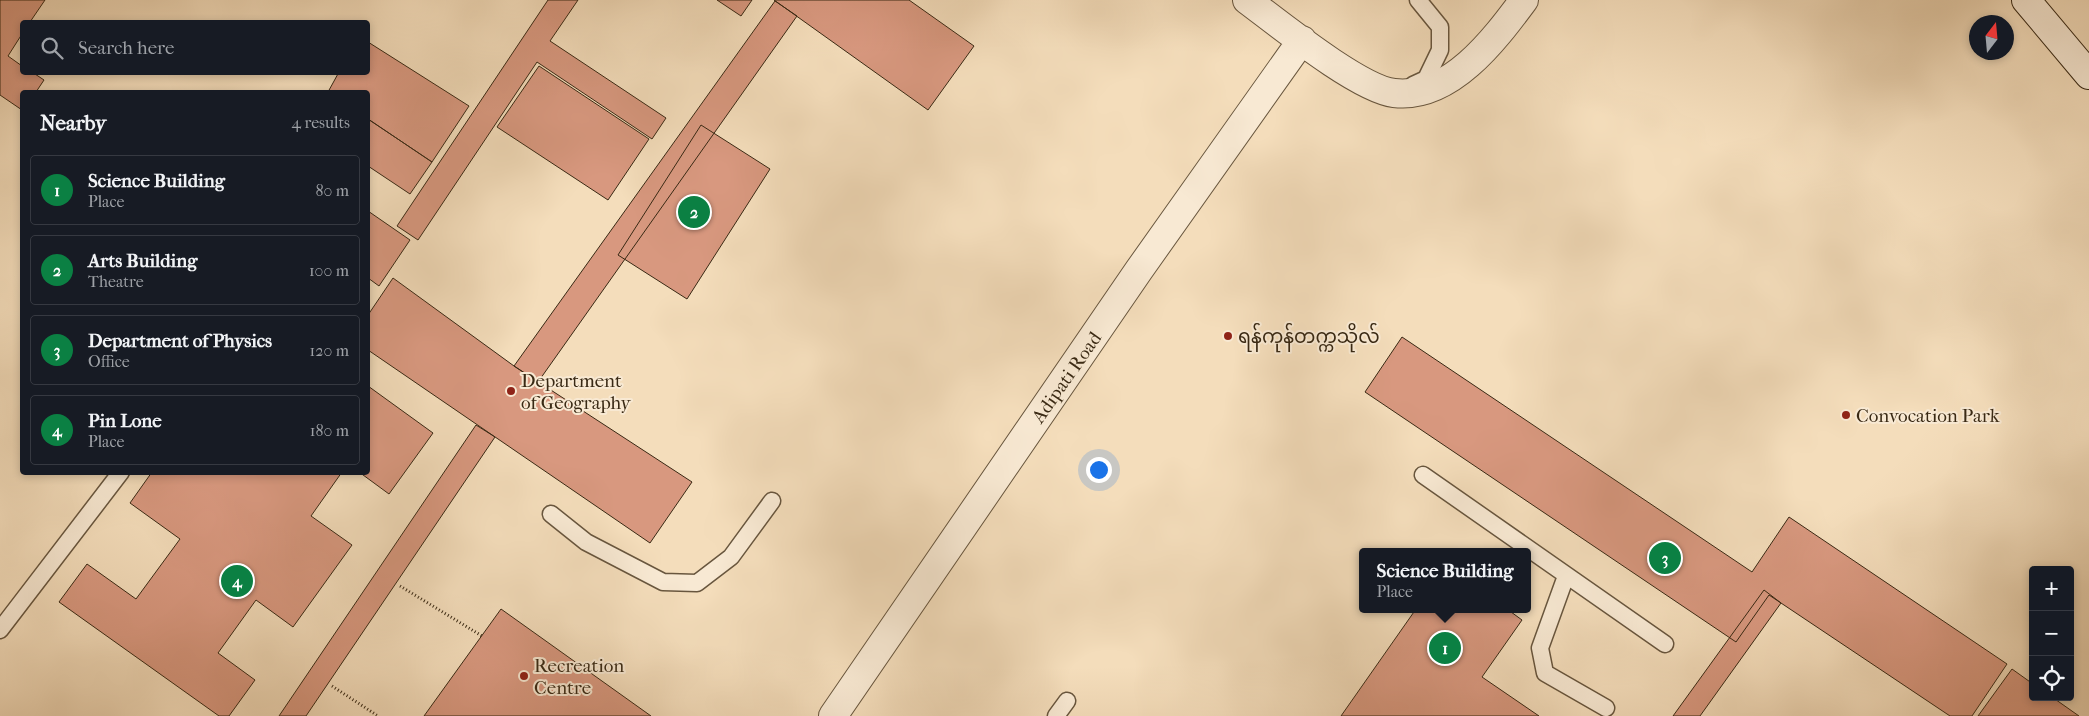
<!DOCTYPE html>
<meta charset="utf-8">
<style>
:root{--surface:#171b24;--page:#242831;--text:#f1f3f6;--muted:#9ea1a6;--line:#363941;--accent:#0b8043}
body{margin:0;font-family:"IM FELL French Canon","Noto Sans Myanmar",serif;background:var(--page);color:var(--text)}
.controls{position:absolute;right:15px;bottom:15px;display:grid;overflow:hidden;border-radius:5px;box-shadow:0 2px 8px #0003}
.controls button{width:45px;height:45px;display:grid;place-items:center;padding:0;border:0;border-bottom:1px solid var(--line);background:var(--surface);color:var(--text);font:25px sans-serif}
.compass{position:absolute;left:1969px;top:15px;width:45px;height:45px;border-radius:50%;background:var(--surface);box-shadow:0 2px 8px #0003;rotate:16deg}
.you{position:absolute;left:1098px;top:469px;width:18px;height:18px;margin:-12px;border:4px solid #fff;border-radius:50%;background:#1a73e8;box-shadow:0 0 0 8px #1a73e833}
.badge{display:grid;place-items:center;width:32px;height:32px;border-radius:50%;background:var(--accent);color:#fff;font-size:16px;font-weight:700}
.pin{position:absolute;translate:-50% -50%;border:2px solid #fff;box-shadow:0 1px 5px #0006}
.popup{position:absolute;left:1359px;top:548px;width:172px;height:65px;box-sizing:border-box;display:grid;place-content:center;border-radius:5px;background:var(--surface);filter:drop-shadow(0 1px 4px #0005);font-size:16px;white-space:nowrap;color:var(--muted)}
.popup b{font-size:19px;color:var(--text)}
.popup::after{content:'';position:absolute;left:50%;top:100%;margin-left:-10px;border:10px solid transparent;border-top-color:var(--surface)}
.list{margin:0;padding:0;list-style:none}
h2{display:flex;justify-content:space-between;align-items:center;height:65px;margin:0;padding:0 20px;font-size:21px}
h2 small{font-size:16px;font-weight:400;color:var(--muted)}
.list li{display:grid;grid-template-columns:32px 1fr auto;gap:15px;align-items:center;box-sizing:border-box;height:70px;margin:0 10px 10px;padding:0 10px;border:1px solid var(--line);border-radius:5px}
.list b{display:block;font-size:19px;white-space:nowrap}
.list p{margin:0;font-size:16px;white-space:nowrap;color:var(--muted)}
.list em{font-size:16px;font-style:normal;color:var(--muted)}
.icon{flex:none;width:28px;height:28px;fill:none;stroke:currentColor;stroke-width:2;stroke-linecap:round;stroke-linejoin:round}
.map{position:relative;flex:none;width:2089px;height:716px;overflow:hidden}
.search{position:absolute;background:var(--surface);box-shadow:0 2px 8px #0003;left:20px;top:20px;width:350px;height:55px;display:flex;align-items:center;gap:12px;box-sizing:border-box;padding:0 18px;border-radius:5px;color:var(--muted);font-size:19px}
.panel{position:absolute;background:var(--surface);box-shadow:0 2px 8px #0003;left:20px;top:90px;width:350px;height:385px;border-radius:5px}
.map>svg:first-child{display:block}
</style>
<div class="map">
<svg width="2089" height="716" viewBox="0 0 2089 716">
<rect width="100%" height="100%" fill="#f4ddbb"/>
<filter id="stains"><feTurbulence type="fractalNoise" baseFrequency=".004" numOctaves="4"/><feColorMatrix values="0 0 0 0 .2 0 0 0 0 .09 0 0 0 0 .02 0 0 0 .5 -.17"/></filter>
<radialGradient id="worn" r=".72"><stop offset=".6" stop-color="#630" stop-opacity="0"/><stop offset="1" stop-color="#630" stop-opacity=".3"/></radialGradient>
<path fill="#d8987f" stroke="#392914" d="M 0,0 L 45,0 L 30,22 L 22,22 L 22,34 L 8,56 L 22,66 L 22,72 L 32,72 L 44,80 L 36,92 L 22,92 L 22,110 L 0,95 Z
M 548,0 L 578,0 L 550,41 L 666,118 L 652,139 L 537,62 L 418,240 L 397,226 Z
M 717,0 L 752,0 L 741,16 Z
M 774,0 L 909,0 L 974,46 L 928,110 Z
M 775,1 L 797,16 L 538,382 L 514,366 Z
M 368,42 L 469,106 L 432,162 L 368,119 L 368,92 L 328,92 L 339,72 L 368,72 Z
M 539,66 L 649,139 L 608,200 L 497,127 Z
M 368,119 L 432,162 L 410,194 L 368,166 Z
M 701,125 L 770,169 L 687,299 L 618,255 Z
M 368,211 L 410,240 L 379,286 L 368,278 Z
M 393,278 L 514,366 L 692,482 L 650,543 L 368,350 L 368,315 Z
M 1402,337 L 1752,572 L 1789,517 L 2007,664 L 1972,716 L 1950,716 L 1769,595 L 1736,642 L 1365,392 Z
M 368,386 L 433,433 L 389,494 L 359,472 L 368,472 Z
M 476,425 L 495,437 L 306,716 L 279,716 Z
M 152,472 L 342,472 L 311,516 L 352,545 L 293,627 L 256,600 L 218,653 L 255,680 L 229,716 L 219,716 L 59,602 L 87,564 L 136,599 L 180,539 L 130,503 Z
M 1764,590 L 1781,603 L 1700,716 L 1673,716 Z
M 501,609 L 651,716 L 424,716 Z
M 1416,609 L 1507,609 L 1522,620 L 1482,677 L 1539,716 L 1341,716 Z
M 2012,669 L 2033,684 L 2033,697 L 2052,697 L 2079,716 L 1978,716 Z"/>
<g fill="none" stroke-linecap="round" stroke-linejoin="round">
<defs>
<path id="service" d="M 1413,85 L 1426,79 L 1440,50 L 1440,27 L 1418,0
M 1423,475 L 1665,644
M 551,514 L 586,542 L 663,582 L 697,583 L 731,557 L 772,501
M 1566,576 L 1540,648 L 1545,673 L 1606,708
M 0,630 L 121,472
M 1056,716 L 1067,701"/>
<path id="minor" d="M 1247,0 C 1278,23 1359,89 1394,93 C 1450,100 1495,39 1524,0
M 833,716 L 1139,270 L 1302,40"/>
<path id="secondary" d="M 2026,0 L 2089,75"/>
</defs>
<use href="#service" stroke="#68563e" stroke-width="19"/>
<use href="#minor" stroke="#68563e" stroke-width="30"/>
<use href="#secondary" stroke="#392914" stroke-width="30"/>
<path stroke="#392914" stroke-width="3" stroke-dasharray="1 2.5" stroke-linecap="butt" d="M 400,586 L 482,636
M 332,686 L 378,716"/>
<use href="#service" stroke="#f8e9d3" stroke-width="16"/>
<use href="#minor" stroke="#f8e9d3" stroke-width="28"/>
<use href="#secondary" stroke="#f8e9d3" stroke-width="28"/>
</g>
<g fill="#8f2418" stroke="#f8e9d3" stroke-width="2">
<circle cx="1228" cy="336" r="5"/>
<circle cx="511" cy="391" r="5"/>
<circle cx="1846" cy="415" r="5"/>
<circle cx="524" cy="676" r="5"/>
</g>
<g text-anchor="middle" stroke-width="4" stroke-linejoin="round" paint-order="stroke">
<g font-size="19" fill="#392914" stroke="#f8e9d3" text-anchor="start">
<text x="1238" y="343">ရန်ကုန်တက္ကသိုလ်</text>
<text x="521" y="387">Department<tspan x="521" dy="22">of Geography</tspan></text>
<text x="1856" y="422">Convocation Park</text>
<text x="534" y="672">Recreation<tspan x="534" dy="22">Centre</tspan></text>
</g>
<g font-size="19" fill="#392914" stroke="#f8e9d3">
<text transform="translate(1066 377) rotate(-55)" y="7">Adipati Road</text>
</g>
</g>
<rect width="100%" height="100%" filter="url(#stains)"/>
<rect width="100%" height="100%" fill="url(#worn)"/>
</svg>
<div class="controls">
<button>+</button>
<button>−</button>
<button><svg class="icon" aria-label="locate" viewBox="0 0 24 24"><circle cx="12" cy="12" r="6"/><path d="M12 2v4M12 18v4M2 12h4M18 12h4"/></svg></button>
</div>
<svg class="compass" viewBox="-18 -18 36 36"><path d="M0-13l5 13h-10z" fill="#e53935"/><path d="M0 13l5-13h-10z" fill="#9ea1a6"/></svg>
<div class="you"></div>
<div class="pin badge" style="left:1445px;top:648px">1</div>
<div class="popup"><b>Science Building</b>Place</div>
<div class="pin badge" style="left:694px;top:212px">2</div>
<div class="pin badge" style="left:1665px;top:558px">3</div>
<div class="pin badge" style="left:237px;top:581px">4</div>
<div class="search"><svg class="icon" aria-label="search" viewBox="0 0 24 24"><circle cx="10" cy="10" r="6"/><path d="M15 15l6 6"/></svg>Search here</div>
<section class="panel">
<h2>Nearby<small>4 results</small></h2>
<ul class="list">
<li><span class="badge">1</span><div><b>Science Building</b><p>Place</p></div><em>80 m</em></li>
<li><span class="badge">2</span><div><b>Arts Building</b><p>Theatre</p></div><em>100 m</em></li>
<li><span class="badge">3</span><div><b>Department of Physics</b><p>Office</p></div><em>120 m</em></li>
<li><span class="badge">4</span><div><b>Pin Lone</b><p>Place</p></div><em>180 m</em></li>
</ul>
</section>
</div>
